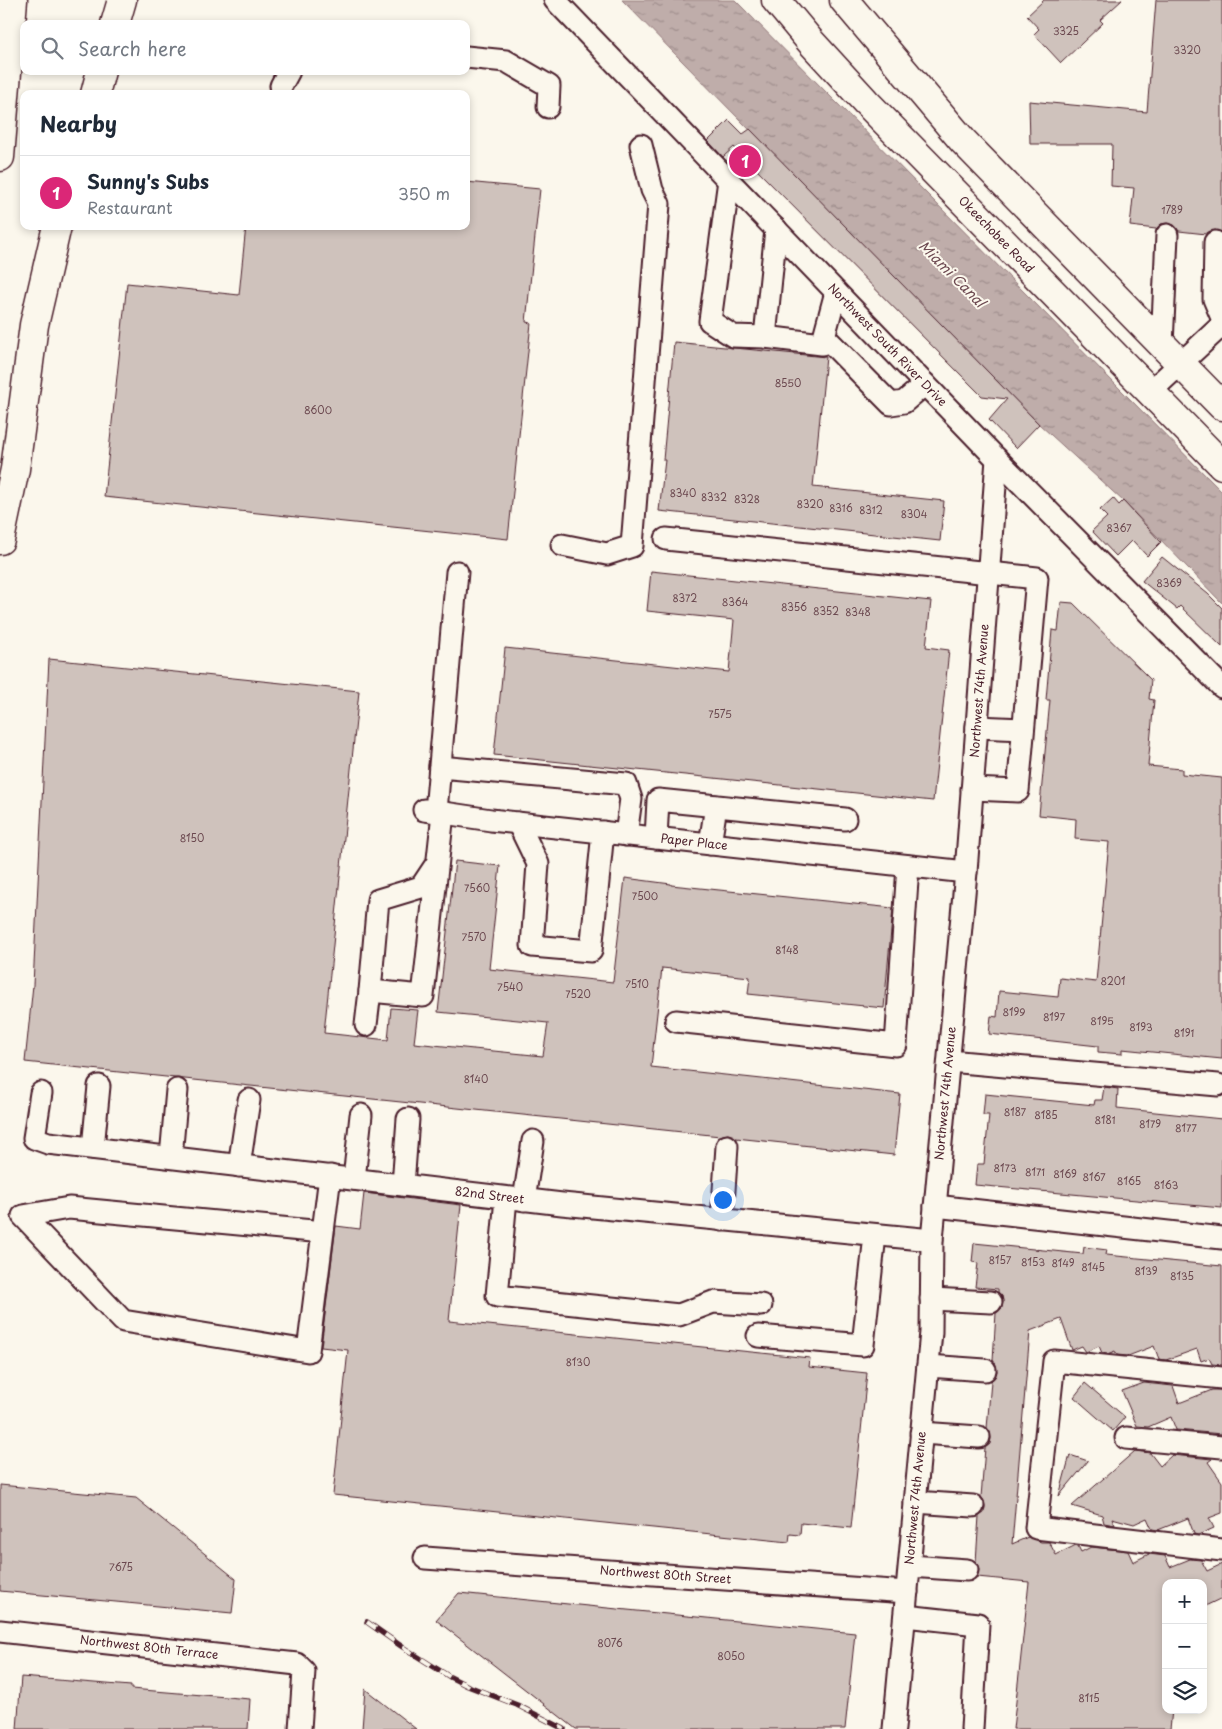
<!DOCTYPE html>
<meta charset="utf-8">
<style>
:root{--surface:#fff;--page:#f6f6f7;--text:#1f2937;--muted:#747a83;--line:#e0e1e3;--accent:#db2777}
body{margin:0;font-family:"Playpen Sans",sans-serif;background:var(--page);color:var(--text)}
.controls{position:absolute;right:15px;bottom:15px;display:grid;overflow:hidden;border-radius:10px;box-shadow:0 2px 8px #0003}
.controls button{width:45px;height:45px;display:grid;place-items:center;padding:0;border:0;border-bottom:1px solid var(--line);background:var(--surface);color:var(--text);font:25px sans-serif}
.you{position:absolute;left:722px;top:1199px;width:18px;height:18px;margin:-12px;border:4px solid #fff;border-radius:50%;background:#1a73e8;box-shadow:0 0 0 8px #1a73e833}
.badge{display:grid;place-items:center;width:32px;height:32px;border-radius:50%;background:var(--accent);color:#fff;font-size:16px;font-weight:700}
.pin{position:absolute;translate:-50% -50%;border:2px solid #fff;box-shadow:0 1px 5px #0006}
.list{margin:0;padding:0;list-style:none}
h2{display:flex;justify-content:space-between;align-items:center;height:65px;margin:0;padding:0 20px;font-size:21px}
h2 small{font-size:16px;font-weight:400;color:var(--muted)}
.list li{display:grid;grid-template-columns:32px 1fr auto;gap:15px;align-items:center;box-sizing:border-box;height:75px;padding:0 20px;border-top:1px solid var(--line)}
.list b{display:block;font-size:19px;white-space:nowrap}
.list p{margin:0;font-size:16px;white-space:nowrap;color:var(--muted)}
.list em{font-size:16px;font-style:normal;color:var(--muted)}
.icon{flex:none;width:28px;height:28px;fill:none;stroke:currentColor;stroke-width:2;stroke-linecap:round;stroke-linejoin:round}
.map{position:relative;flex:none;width:1222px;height:1729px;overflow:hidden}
.search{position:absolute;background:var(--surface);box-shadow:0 2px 8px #0003;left:20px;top:20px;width:450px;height:55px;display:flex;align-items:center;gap:12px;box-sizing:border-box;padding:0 18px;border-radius:10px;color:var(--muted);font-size:19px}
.panel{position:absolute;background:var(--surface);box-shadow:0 2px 8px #0003;left:20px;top:90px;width:450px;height:140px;border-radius:10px}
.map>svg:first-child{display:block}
</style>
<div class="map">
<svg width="1222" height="1729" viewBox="0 0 1222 1729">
<defs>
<pattern id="water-ripples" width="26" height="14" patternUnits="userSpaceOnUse" patternTransform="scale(1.25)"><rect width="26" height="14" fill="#bfadaa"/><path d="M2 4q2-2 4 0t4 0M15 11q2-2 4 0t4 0" fill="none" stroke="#9d8c8b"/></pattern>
</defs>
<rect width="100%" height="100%" fill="#fbf7ec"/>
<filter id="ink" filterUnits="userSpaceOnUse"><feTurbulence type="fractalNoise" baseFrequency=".02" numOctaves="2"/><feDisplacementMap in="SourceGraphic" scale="10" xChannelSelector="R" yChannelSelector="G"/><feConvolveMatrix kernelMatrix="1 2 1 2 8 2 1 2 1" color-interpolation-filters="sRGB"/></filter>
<g filter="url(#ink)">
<path fill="url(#water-ripples)" stroke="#907477" d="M 622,0 L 735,0 L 1222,492 L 1222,603 L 1123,501 L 1039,424 Z"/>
<path fill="#cfc2bc" stroke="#4a1f2b" d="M 1044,0 L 1122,0 L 1100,20 L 1103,23 L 1061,63 L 1034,34 L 1039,29 L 1027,16 Z
M 1156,0 L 1222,0 L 1222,232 L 1215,230 L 1206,234 L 1179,231 L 1174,225 L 1168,223 L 1161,224 L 1156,229 L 1130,226 L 1134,188 L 1111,186 L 1112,144 L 1030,144 L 1029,101 L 1147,112 Z
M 729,120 L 743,134 L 750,129 L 1039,424 L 1016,448 L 989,420 L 1007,399 L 982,396 L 734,147 L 723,157 L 708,141 Z
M 466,182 L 540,189 L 526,322 L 531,323 L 508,539 L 104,497 L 127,283 L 239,295 L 246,226 L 466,226 Z
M 674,342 L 826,357 L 813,487 L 944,501 L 940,541 L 659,511 L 665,460 L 663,460 Z
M 1113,498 L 1119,505 L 1123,501 L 1161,542 L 1147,556 L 1132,540 L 1116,556 L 1092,531 L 1107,517 L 1100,510 Z
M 1162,557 L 1208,594 L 1222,608 L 1222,647 L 1180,606 L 1177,609 L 1142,581 Z
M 651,571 L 931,601 L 926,647 L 949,650 L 933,801 L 494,755 L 505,648 L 729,672 L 734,620 L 647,611 Z
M 1061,602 L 1073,603 L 1151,680 L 1149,699 L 1154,700 L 1148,766 L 1182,769 L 1182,774 L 1222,778 L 1222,1059 L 1122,1049 L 1122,1054 L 1098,1052 L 1098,1046 L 989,1034 L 991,1016 L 997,1017 L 999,991 L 1058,997 L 1060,978 L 1096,982 L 1109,842 L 1075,839 L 1076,819 L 1039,815 L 1050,700 L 1046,700 L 1052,630 L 1058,631 Z
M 49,659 L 359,691 L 324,1033 L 388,1040 L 391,1008 L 418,1010 L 414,1043 L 543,1056 L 548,1023 L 438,1012 L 455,861 L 500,866 L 489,969 L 613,982 L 625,878 L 671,884 L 671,885 L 893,908 L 884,1008 L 748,994 L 750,977 L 662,968 L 651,1067 L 900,1094 L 894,1155 L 736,1138 L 728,1134 L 720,1136 L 25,1062 L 33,985 Z
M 1104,1087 L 1118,1089 L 1117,1108 L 1222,1119 L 1222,1208 L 975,1185 L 977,1164 L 984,1164 L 989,1115 L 983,1115 L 985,1094 L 1094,1105 L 1095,1100 L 1102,1100 Z
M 364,1193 L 461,1205 L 449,1321 L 810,1358 L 809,1367 L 867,1373 L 851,1528 L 801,1523 L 800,1535 L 790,1534 L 789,1542 L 333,1495 L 348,1350 L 321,1347 L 336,1226 L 360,1229 Z
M 974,1243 L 1083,1254 L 1084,1247 L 1107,1250 L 1106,1255 L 1222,1266 L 1222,1365 L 1212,1364 L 1209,1358 L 1201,1361 L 1197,1349 L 1166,1360 L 1159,1359 L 1154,1346 L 1128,1356 L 1117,1355 L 1115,1351 L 1107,1354 L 1102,1353 L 1099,1346 L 1086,1352 L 1082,1346 L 1072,1350 L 1061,1319 L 1030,1331 L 1012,1544 L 1028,1537 L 1041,1542 L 1049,1542 L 1056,1555 L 1076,1545 L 1078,1546 L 1081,1552 L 1091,1547 L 1128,1551 L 1133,1562 L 1149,1554 L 1165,1556 L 1170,1567 L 1190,1559 L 1201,1560 L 1207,1571 L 1222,1564 L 1222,1598 L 1203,1607 L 1203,1583 L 1166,1583 L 1166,1710 L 1172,1710 L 1170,1729 L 1013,1729 L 1029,1582 L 977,1577 L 979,1570 L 976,1562 L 979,1516 L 984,1513 L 985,1506 L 984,1501 L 981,1497 L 985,1448 L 990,1444 L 991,1438 L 990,1432 L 987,1428 L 991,1381 L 995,1377 L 997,1371 L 996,1365 L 993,1360 L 996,1313 L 1002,1308 L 1003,1302 L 1002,1296 L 998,1292 L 998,1289 L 975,1287 L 978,1263 L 972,1262 Z
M 1085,1383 L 1125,1417 L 1113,1431 L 1074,1397 Z
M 1144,1383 L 1173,1386 L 1179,1403 L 1212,1390 L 1222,1390 L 1222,1434 L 1176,1430 L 1171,1417 L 1148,1427 L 1137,1426 L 1122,1391 Z
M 1135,1451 L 1150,1453 L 1160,1466 L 1172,1455 L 1212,1459 L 1208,1462 L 1222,1482 L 1222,1513 L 1209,1518 L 1214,1528 L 1198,1535 L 1194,1534 L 1188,1518 L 1158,1530 L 1152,1529 L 1147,1518 L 1134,1524 L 1112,1518 L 1115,1525 L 1104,1523 L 1102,1515 L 1072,1506 Z
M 1070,1455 L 1088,1461 L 1059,1496 Z
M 0,1485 L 136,1498 L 236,1579 L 232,1613 L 0,1591 Z
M 459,1593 L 855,1633 L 845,1729 L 576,1729 L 436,1620 Z
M 21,1677 L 131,1686 L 131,1689 L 250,1699 L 248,1729 L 17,1729 Z
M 365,1689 L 416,1729 L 362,1729 Z"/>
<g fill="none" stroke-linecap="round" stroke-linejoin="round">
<defs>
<g id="minor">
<path id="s1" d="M 555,0 L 997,459 L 1222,687"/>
<path d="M 466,57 L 506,61 L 549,86 L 548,107"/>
<path d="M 281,86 L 289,71"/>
<path d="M 729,180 L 710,321 L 733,336 L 765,337 L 822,344 L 836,292"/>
<path d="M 1215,242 L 1214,299 L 1222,318"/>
<path d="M 824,336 L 891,404 L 904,402 L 925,384"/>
<path d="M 765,337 L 776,229"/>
<path d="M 1162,345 L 1167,235"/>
<path d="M 1150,392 L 1222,325"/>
<path d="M 666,539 L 1037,578 L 1018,791 L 972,789"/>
<path d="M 562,545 L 607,554 L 632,546 L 659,204 L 652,190 L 641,145"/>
<path d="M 977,727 L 1023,729"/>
<path d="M 440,767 L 626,784 L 631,799 L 626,835"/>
<path id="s2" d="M 424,810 L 491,820 L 966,872"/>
<path d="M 436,811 L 457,572"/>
<path d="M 518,823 L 538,864 L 532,946 L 591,951 L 603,832"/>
<path d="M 656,838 L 658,800 L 845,819"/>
<path d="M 710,844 L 716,806"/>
<path d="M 437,863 L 421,887 L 378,900 L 370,991 L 423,996 L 443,813"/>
<path d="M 676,1021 L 896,1045 L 908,866"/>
<path d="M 366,1025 L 370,991"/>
<path d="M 949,1061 L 1218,1085"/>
<path id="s3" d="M 41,1093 L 34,1138 L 48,1143 L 562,1204 L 932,1240"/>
<path d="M 93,1148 L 99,1086"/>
<path d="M 171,1157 L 177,1090"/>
<path d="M 239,1166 L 249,1100"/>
<path d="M 354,1179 L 361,1115"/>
<path d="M 403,1185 L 408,1119"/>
<path d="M 506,1198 L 497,1296 L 679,1315 L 713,1302 L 761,1305"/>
<path d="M 524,1200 L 533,1141"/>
<path d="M 935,1206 L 1222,1238"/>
<path d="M 722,1220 L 727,1146"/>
<path d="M 323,1232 L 69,1208 L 23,1216 L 123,1321 L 308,1351 L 330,1176"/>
<path d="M 931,1299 L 991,1302"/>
<path d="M 758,1336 L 863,1345 L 875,1235"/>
<path d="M 928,1366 L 985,1370"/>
<path d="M 1222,1378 L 1054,1361 L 1036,1528 L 1222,1550"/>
<path d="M 921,1433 L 979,1437"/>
<path d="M 1126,1438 L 1222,1447"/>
<path d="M 915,1502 L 973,1506"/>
<path id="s4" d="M 425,1558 L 907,1592"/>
<path d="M 910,1566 L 967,1570"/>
<path d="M 905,1616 L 978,1624 L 972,1729"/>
<path id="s5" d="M 0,1631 L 297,1664 L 304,1671 L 300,1729"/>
<path id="s6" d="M 894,1729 L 931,1332 L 932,1240 L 966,872 L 997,459"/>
</g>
<g id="highway">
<path id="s7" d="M 776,0 L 811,42 L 866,102 L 1222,465"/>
<path d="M 844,0 L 963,141 L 1222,406"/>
<path d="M 115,24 L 122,0"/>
<path d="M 95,94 L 101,71"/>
<path d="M 0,157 L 13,0"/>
<path d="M 0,540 L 15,469 L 34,325 L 57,226"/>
</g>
</defs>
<use href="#minor" stroke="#4a1f2b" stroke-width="25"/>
<use href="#highway" stroke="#4a1f2b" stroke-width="31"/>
<use href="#minor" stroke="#fbf7ec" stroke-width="21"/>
<use href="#highway" stroke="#fbf7ec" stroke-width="28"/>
<defs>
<path id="rail" d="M 367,1622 L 401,1646 L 450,1677 L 468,1686 L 517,1705 L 564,1729"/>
</defs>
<use href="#rail" stroke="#4a1f2b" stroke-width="5.5"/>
<use href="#rail" stroke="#fbf7ec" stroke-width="4" stroke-dasharray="11" stroke-linecap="butt"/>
</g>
</g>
<g text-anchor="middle" stroke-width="4" stroke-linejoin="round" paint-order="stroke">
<g font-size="10" fill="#6b484f">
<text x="1066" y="35">3325</text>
<text x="1187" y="54">3320</text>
<text x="1172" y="214">1789</text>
<text x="788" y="387">8550</text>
<text x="318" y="414">8600</text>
<text x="683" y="497">8340</text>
<text x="714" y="501">8332</text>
<text x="747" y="503">8328</text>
<text x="810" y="508">8320</text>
<text x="841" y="512">8316</text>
<text x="871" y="514">8312</text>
<text x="914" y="518">8304</text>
<text x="1119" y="532">8367</text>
<text x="1169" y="587">8369</text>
<text x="685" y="602">8372</text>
<text x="735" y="606">8364</text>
<text x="794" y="611">8356</text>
<text x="826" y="615">8352</text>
<text x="858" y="616">8348</text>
<text x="720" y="718">7575</text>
<text x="192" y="842">8150</text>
<text x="477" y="892">7560</text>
<text x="645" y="900">7500</text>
<text x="474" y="941">7570</text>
<text x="787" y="954">8148</text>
<text x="1113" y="985">8201</text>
<text x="637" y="988">7510</text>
<text x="510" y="991">7540</text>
<text x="578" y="998">7520</text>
<text x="1014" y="1016">8199</text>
<text x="1054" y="1021">8197</text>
<text x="1102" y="1025">8195</text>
<text x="1141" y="1031">8193</text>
<text x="1184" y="1037">8191</text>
<text x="476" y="1083">8140</text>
<text x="1015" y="1116">8187</text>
<text x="1046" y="1119">8185</text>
<text x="1105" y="1124">8181</text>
<text x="1150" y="1128">8179</text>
<text x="1186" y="1132">8177</text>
<text x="1005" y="1172">8173</text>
<text x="1035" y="1176">8171</text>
<text x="1065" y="1178">8169</text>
<text x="1094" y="1181">8167</text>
<text x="1129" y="1185">8165</text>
<text x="1166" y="1189">8163</text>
<text x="1000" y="1264">8157</text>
<text x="1033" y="1266">8153</text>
<text x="1063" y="1267">8149</text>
<text x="1093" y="1271">8145</text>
<text x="1146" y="1275">8139</text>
<text x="1182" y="1280">8135</text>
<text x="578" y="1366">8130</text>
<text x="121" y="1571">7675</text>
<text x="610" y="1647">8076</text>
<text x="731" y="1660">8050</text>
<text x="1089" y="1702">8115</text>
</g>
<g font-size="12" fill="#4a1f2b" stroke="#fbf7ec">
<text dy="4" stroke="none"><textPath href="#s7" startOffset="322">Okeechobee Road</textPath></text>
<text dy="4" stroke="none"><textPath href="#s1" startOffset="479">Northwest South River Drive</textPath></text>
<text dy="4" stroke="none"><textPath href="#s6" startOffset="1042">Northwest 74th Avenue</textPath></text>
<text dy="4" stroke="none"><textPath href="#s2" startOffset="272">Paper Place</textPath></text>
<text dy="4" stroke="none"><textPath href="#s6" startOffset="638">Northwest 74th Avenue</textPath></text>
<text dy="4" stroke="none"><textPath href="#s3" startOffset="505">82nd Street</textPath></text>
<text dy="4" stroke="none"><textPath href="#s6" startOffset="232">Northwest 74th Avenue</textPath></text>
<text dy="4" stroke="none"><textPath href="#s4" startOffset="241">Northwest 80th Street</textPath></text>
<text dy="4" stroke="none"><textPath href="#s5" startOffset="150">Northwest 80th Terrace</textPath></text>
</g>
<g font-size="14" font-style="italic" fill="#6d4a51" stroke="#fbf7ec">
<text transform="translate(952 274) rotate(45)" y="5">Miami Canal</text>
</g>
</g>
</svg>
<div class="controls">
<button>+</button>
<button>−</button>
<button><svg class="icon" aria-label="layers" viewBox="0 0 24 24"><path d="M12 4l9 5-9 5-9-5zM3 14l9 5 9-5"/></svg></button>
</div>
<div class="you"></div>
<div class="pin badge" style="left:745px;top:161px">1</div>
<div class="search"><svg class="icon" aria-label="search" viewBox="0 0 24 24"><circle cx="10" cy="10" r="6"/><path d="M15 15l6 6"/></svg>Search here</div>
<section class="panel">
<h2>Nearby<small></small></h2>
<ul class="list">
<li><span class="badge">1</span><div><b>Sunny's Subs</b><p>Restaurant</p></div><em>350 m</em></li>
</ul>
</section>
</div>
